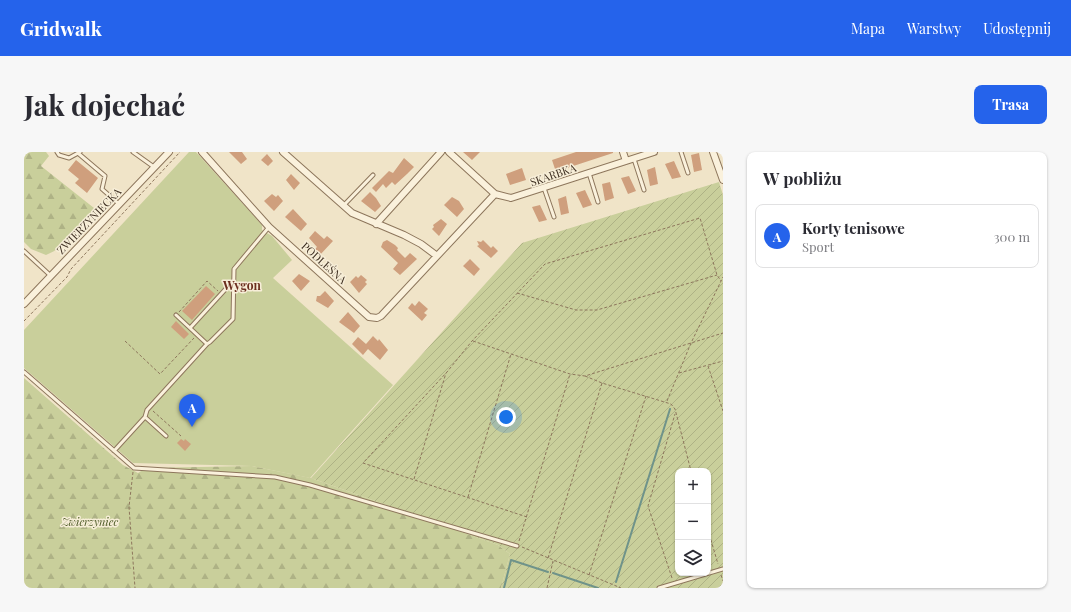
<!DOCTYPE html>
<html lang="pl">
<meta charset="utf-8">
<style>
:root{--surface:#fff;--page:#f7f7f7;--text:#2b2b33;--muted:#7c7c81;--line:#e1e1e2;--accent:#2563eb}
body{margin:0;font-family:"Playfair Display",serif;background:var(--page);color:var(--text)}
.controls{position:absolute;right:12px;bottom:12px;display:grid;overflow:hidden;border-radius:8px;box-shadow:0 1px 3px #0004}
.controls button{width:36px;height:36px;display:grid;place-items:center;padding:0;border:0;border-bottom:1px solid var(--line);background:var(--surface);color:var(--text);font:20px sans-serif}
.you{position:absolute;left:482px;top:265px;width:14px;height:14px;margin:-10px;border:3px solid #fff;border-radius:50%;background:#1a73e8;box-shadow:0 0 0 6px #1a73e833}
.badge{display:grid;place-items:center;width:26px;height:26px;border-radius:50%;background:var(--accent);color:#fff;font-size:13px;font-weight:700}
.pin{position:absolute;translate:-50% -33px;filter:drop-shadow(0 1px 2px #0008)}
.pin::after{content:'';position:absolute;top:21px;width:14px;height:12px;background:inherit;clip-path:polygon(0 0,100% 0,50% 100%)}
.list{margin:0;padding:0;list-style:none}
h2{display:flex;justify-content:space-between;align-items:center;height:52px;margin:0;padding:0 16px;font-size:17px}
h2 small{font-size:13px;font-weight:400;color:var(--muted)}
.list li{display:grid;grid-template-columns:26px 1fr auto;gap:12px;align-items:center;box-sizing:border-box;height:64px;margin:0 8px 8px;padding:0 8px;border:1px solid var(--line);border-radius:8px}
.list b{display:block;font-size:15px;white-space:nowrap}
.list p{margin:0;font-size:13px;white-space:nowrap;color:var(--muted)}
.list em{font-size:13px;font-style:normal;color:var(--muted)}
.icon{flex:none;width:22px;height:22px;fill:none;stroke:currentColor;stroke-width:2;stroke-linecap:round;stroke-linejoin:round}
.map{position:relative;flex:none;width:699px;height:436px;overflow:hidden;border-radius:8px}
header{display:flex;align-items:center;gap:24px;box-sizing:border-box;height:56px;padding:0 20px;background:var(--accent);color:#fff}
header strong{font-size:19px}
nav{display:flex;gap:22px;margin-inline-start:auto;font-size:14px}
.intro{display:flex;align-items:center;justify-content:space-between;box-sizing:border-box;height:96px;padding:0 24px}
h1{margin:0;font-size:28px}
.button{padding:10px 18px;border-radius:8px;background:var(--accent);color:#fff;font-size:14px;font-weight:700}
main{display:flex;gap:24px;padding:0 24px}
aside{flex:1;background:var(--surface);border-radius:8px;box-shadow:0 1px 3px #0004}
.map>svg:first-child{display:block}
</style>
<header>
<strong>Gridwalk</strong>
<nav><a>Mapa</a><a>Warstwy</a><a>Udostępnij</a></nav>
</header>
<div class="intro"><h1>Jak dojechać</h1><a class="button">Trasa</a></div>
<main>
<div class="map">
<svg width="699" height="436" viewBox="0 0 699 436">
<defs>
<pattern id="forest-firs" width="22" height="20" patternUnits="userSpaceOnUse"><rect width="22" height="20" fill="#c9cf9b"/><path d="M5 1l3.5 6h-7zM16 11l3.5 6h-7z" fill="#aeb285"/></pattern>
<pattern id="garden-furrows" width="10" height="10" patternUnits="userSpaceOnUse"><rect width="10" height="10" fill="#c9cf9b"/><path d="M-1 1l2-2M0 10L10 0M9 11l2-2" fill="none" stroke="#aeb285"/></pattern>
</defs>
<rect width="100%" height="100%" fill="#f0e4c8"/>
<path fill="#c9cf9b" d="M 165,0 L 172,0 L 238,73 L 238,78 L 248,84 L 268,108 L 249,126 L 369,233 L 286,326 L 228,314 L 109,311 L 0,216 L 0,178 Z"/>
<path fill="url(#forest-firs)" d="M 0,0 L 22,0 L 25,4 L 17,14 L 70,56 C 58,74 42,95 22,103 L 7,97 L 0,90 Z
M 0,226 L 99,313 L 114,321 L 122,316 L 228,314 L 287,326 L 474,393 L 486,402 L 477,436 L 0,436 Z"/>
<path fill="url(#garden-furrows)" fill-rule="evenodd" d="M 695,30 L 699,43 L 699,436 L 477,436 L 486,402 L 474,393 L 287,326 L 498,91 ZM 654,319 L 684,319 L 684,421 L 654,421 Z"/>
<g fill="none" stroke-linecap="round" stroke-linejoin="round">
<path stroke="#6f938a" stroke-width="2" d="M 529,421 L 574,436
M 592,430 L 646,257
M 480,436 L 487,408 L 524,420"/>
</g>
<path fill="#cf9f7d" d="M 205,0 L 218,0 L 223,7 L 217,12 Z
M 439,0 L 456,0 L 448,8 Z
M 552,0 L 589,0 L 589,1 L 534,19 L 531,17 L 528,8 Z
M 675,1 L 678,18 L 670,20 L 667,3 Z
M 243,2 L 249,9 L 244,14 L 237,8 Z
M 380,6 L 390,15 L 383,22 L 371,33 L 368,30 L 362,36 L 359,32 L 352,40 L 348,36 L 365,19 L 369,21 Z
M 52,8 L 74,26 L 63,41 L 51,31 L 55,27 L 44,18 Z
M 650,9 L 657,25 L 648,27 L 641,12 Z
M 631,15 L 634,32 L 626,34 L 623,18 Z
M 498,16 L 502,28 L 486,33 L 482,22 Z
M 267,22 L 276,31 L 270,38 L 262,28 Z
M 605,24 L 612,39 L 604,42 L 597,26 Z
M 586,30 L 590,46 L 581,49 L 578,32 Z
M 561,38 L 568,53 L 559,56 L 552,41 Z
M 346,40 L 352,46 L 357,54 L 351,60 L 337,49 Z
M 248,42 L 252,45 L 254,43 L 259,49 L 250,59 L 240,49 Z
M 542,44 L 545,61 L 537,63 L 534,47 Z
M 428,45 L 435,49 L 440,57 L 433,65 L 420,53 Z
M 516,53 L 523,68 L 515,70 L 508,55 Z
M 269,57 L 283,72 L 277,79 L 261,65 Z
M 417,67 L 423,72 L 415,84 L 408,77 L 410,75 L 409,73 Z
M 291,79 L 300,87 L 303,84 L 309,89 L 295,104 L 289,99 L 293,95 L 285,86 Z
M 363,88 L 371,93 L 374,96 L 373,98 L 381,106 L 386,101 L 393,107 L 376,123 L 369,117 L 374,111 L 357,95 L 359,90 Z
M 459,88 L 467,96 L 469,94 L 474,99 L 467,106 L 453,94 L 455,93 L 453,89 L 457,90 Z
M 446,107 L 456,117 L 450,124 L 439,114 Z
M 275,122 L 286,129 L 277,139 L 268,129 Z
M 337,123 L 343,128 L 341,130 L 343,132 L 335,141 L 326,130 L 332,124 L 334,126 Z
M 182,134 L 191,142 L 168,168 L 158,159 Z
M 301,139 L 310,149 L 304,156 L 292,149 L 293,144 L 296,144 Z
M 395,149 L 404,157 L 400,161 L 403,163 L 398,169 L 384,156 L 388,151 L 391,154 Z
M 324,160 L 336,174 L 330,181 L 315,170 Z
M 152,169 L 165,182 L 160,187 L 147,175 Z
M 349,184 L 354,189 L 355,187 L 364,198 L 356,208 L 344,197 L 339,203 L 328,192 L 334,185 L 342,192 Z
M 157,287 L 160,289 L 161,287 L 167,292 L 161,299 L 153,291 Z"/>
<g fill="none" stroke-linecap="round" stroke-linejoin="round">
<defs>
<path id="service" d="M 33,0 L 35,3 L 45,6 L 56,0
M 109,0 L 130,15
M 657,0 L 664,21
M 55,2 L 81,24 L 78,37 L 95,52
M 610,7 L 620,38
M 565,21 L 574,50
M 520,36 L 530,65
M 320,53 L 349,23
M 0,99 L 27,124
M 152,163 L 183,192 L 186,190 L 209,167 L 210,117 L 245,75
M 166,176 L 209,129
M 0,220 L 110,316 L 251,325 L 286,333 L 493,394
M 142,284 L 121,265 L 123,258 L 183,192
M 90,299 L 121,265
M 635,436 L 699,417"/>
<path id="minor" d="M 178,0 L 245,75 L 345,165 L 353,166 L 357,164 L 413,104
M 259,0 L 328,61 L 380,83 L 397,92 L 413,104 L 471,42
M 425,0 L 471,42 L 487,46 L 630,0
M 599,0 L 602,9
M 689,0 L 699,28
M 352,72 L 417,0
M 0,152 L 145,0"/>
</defs>
<use href="#service" stroke="#8d765c" stroke-width="5"/>
<use href="#minor" stroke="#8d765c" stroke-width="8"/>
<path stroke="#8d765c" stroke-width="1" stroke-dasharray="3 2" stroke-linecap="butt" d="M 493,141 L 552,158 L 573,158 L 693,123
M 155,160 L 183,129 L 194,139
M 0,169 L 43,125 L 47,117 L 156,0
M 101,189 L 136,222 L 170,186
M 449,189 L 546,222 L 561,224 L 699,181
M 684,214 L 699,259
M 655,221 L 699,209
M 561,224 L 578,231 L 647,252 L 651,257 L 667,319
M 643,249 L 667,191 L 699,125
M 129,259 L 157,284
M 109,320 L 105,355 L 111,436
M 390,327 L 422,221
M 444,345 L 487,202
M 503,365 L 339,311 L 423,220 L 448,189 L 521,112 L 676,66 L 693,123 L 697,129
M 684,378 L 694,412
M 495,389 L 546,222
M 498,395 L 597,436
M 524,406 L 578,231
M 565,423 L 622,244
M 697,423 L 699,429
M 648,426 L 624,354 L 651,262
M 523,436 L 529,409"/>
<use href="#service" stroke="#faf1dc" stroke-width="3"/>
<use href="#minor" stroke="#faf1dc" stroke-width="6"/>
</g>
<g text-anchor="middle" stroke-width="3" stroke-linejoin="round" paint-order="stroke">
<g font-size="11" fill="#3d2e20" stroke="#f7eed8">
<text transform="translate(529 23) rotate(-19)" y="4">SKARBKA</text>
<text transform="translate(65 69) rotate(-46)" y="4">ZWIERZYNIECKA</text>
<text transform="translate(300 111) rotate(42)" y="4">PODLEŚNA</text>
</g>
<g font-size="11" font-style="italic" fill="#4d5a26" stroke="#f7eed8">
<text x="66" y="374">Zwierzyniec</text>
</g>
<g font-size="12" font-weight="bold" fill="#6b2e1e" stroke="#f7eed8">
<text x="218" y="138">Wygon</text>
</g>
</g>
</svg>
<div class="controls">
<button>+</button>
<button>−</button>
<button><svg class="icon" aria-label="layers" viewBox="0 0 24 24"><path d="M12 4l9 5-9 5-9-5zM3 14l9 5 9-5"/></svg></button>
</div>
<div class="you"></div>
<div class="pin badge" style="left:168px;top:275px">A</div>
</div>
<aside>
<h2>W pobliżu<small></small></h2>
<ul class="list">
<li><span class="badge">A</span><div><b>Korty tenisowe</b><p>Sport</p></div><em>300 m</em></li>
</ul>
</aside>
</main>
